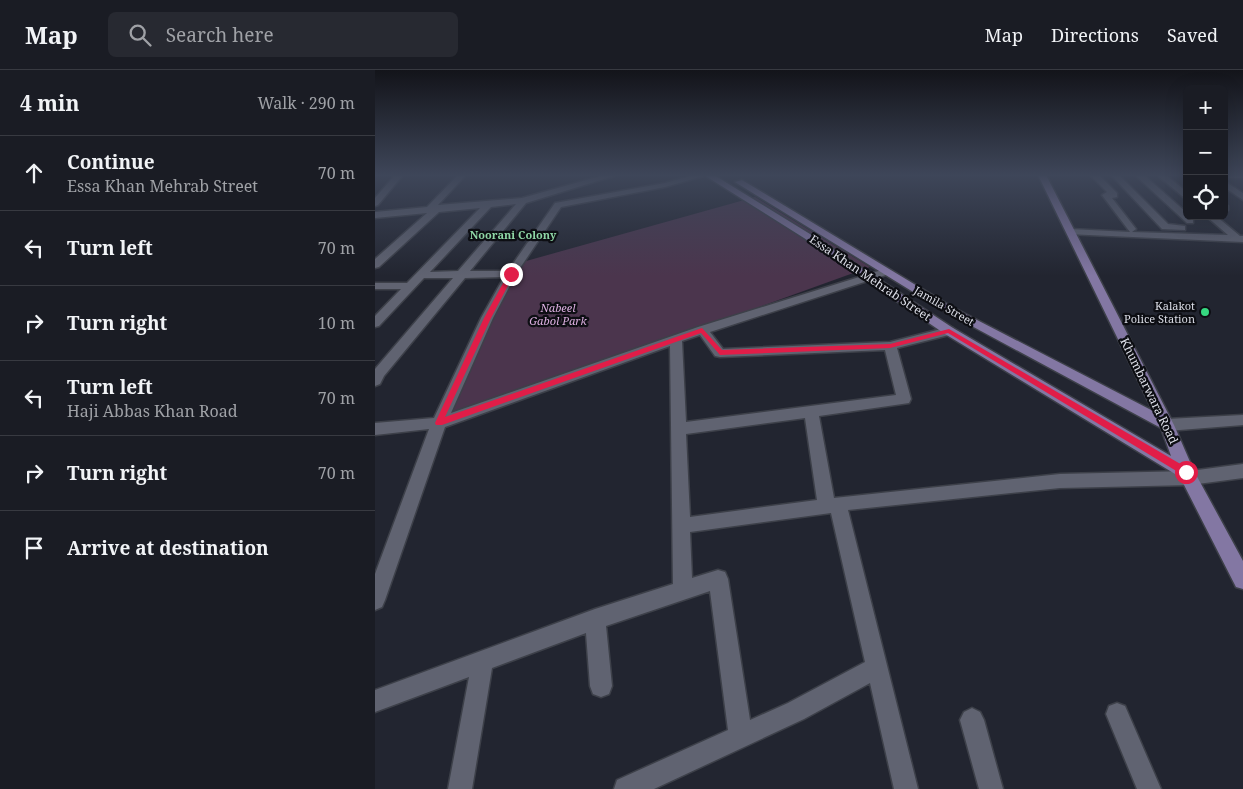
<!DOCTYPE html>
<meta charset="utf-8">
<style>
:root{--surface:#1a1c24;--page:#272931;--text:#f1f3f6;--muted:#9fa1a6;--line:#383a41}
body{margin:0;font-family:"Noto Serif",serif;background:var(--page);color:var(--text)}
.controls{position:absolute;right:15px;top:15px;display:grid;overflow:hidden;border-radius:8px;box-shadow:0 5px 20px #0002}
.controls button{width:45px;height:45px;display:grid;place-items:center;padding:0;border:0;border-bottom:1px solid var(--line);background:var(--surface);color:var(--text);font:25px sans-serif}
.stop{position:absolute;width:15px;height:15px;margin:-11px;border:4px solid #e11d48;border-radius:50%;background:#fff}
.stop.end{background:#e11d48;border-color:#fff;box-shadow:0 1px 5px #0008}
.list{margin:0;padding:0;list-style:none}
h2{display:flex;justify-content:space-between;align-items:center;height:65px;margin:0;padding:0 20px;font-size:21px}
h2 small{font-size:16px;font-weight:400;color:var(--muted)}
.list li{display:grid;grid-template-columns:32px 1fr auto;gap:15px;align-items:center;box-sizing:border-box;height:75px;padding:0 20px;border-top:1px solid var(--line)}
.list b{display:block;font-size:19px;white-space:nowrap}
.list p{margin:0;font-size:16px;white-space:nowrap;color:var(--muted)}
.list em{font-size:16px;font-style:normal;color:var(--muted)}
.icon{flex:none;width:28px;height:28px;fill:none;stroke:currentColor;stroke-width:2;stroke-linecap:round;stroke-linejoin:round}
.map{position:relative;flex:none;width:868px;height:719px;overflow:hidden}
header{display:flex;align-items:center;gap:30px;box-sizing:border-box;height:70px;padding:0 25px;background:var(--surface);border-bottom:1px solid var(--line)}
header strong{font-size:24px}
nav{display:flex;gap:28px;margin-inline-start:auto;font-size:18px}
.search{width:350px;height:45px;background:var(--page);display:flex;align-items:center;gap:12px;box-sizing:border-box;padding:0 18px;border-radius:8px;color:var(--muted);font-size:19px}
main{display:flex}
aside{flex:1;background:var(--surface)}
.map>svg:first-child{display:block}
</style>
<header>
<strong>Map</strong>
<div class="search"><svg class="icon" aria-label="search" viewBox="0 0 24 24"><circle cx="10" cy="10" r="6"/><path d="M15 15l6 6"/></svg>Search here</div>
<nav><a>Map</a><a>Directions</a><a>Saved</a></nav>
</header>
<main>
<aside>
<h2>4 min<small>Walk · 290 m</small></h2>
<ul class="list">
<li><svg class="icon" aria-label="ahead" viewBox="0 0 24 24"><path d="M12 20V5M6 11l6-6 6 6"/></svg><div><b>Continue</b><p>Essa Khan Mehrab Street</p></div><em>70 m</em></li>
<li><svg class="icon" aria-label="left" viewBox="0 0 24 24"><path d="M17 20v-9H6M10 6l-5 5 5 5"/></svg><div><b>Turn left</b></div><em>70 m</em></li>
<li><svg class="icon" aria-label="right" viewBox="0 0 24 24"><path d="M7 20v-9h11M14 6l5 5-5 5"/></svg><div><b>Turn right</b></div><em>10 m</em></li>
<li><svg class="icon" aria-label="left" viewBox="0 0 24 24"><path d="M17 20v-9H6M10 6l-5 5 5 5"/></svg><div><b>Turn left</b><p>Haji Abbas Khan Road</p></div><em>70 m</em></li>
<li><svg class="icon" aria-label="right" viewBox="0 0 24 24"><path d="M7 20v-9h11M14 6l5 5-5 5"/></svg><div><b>Turn right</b></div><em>70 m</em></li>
<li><svg class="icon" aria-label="arrive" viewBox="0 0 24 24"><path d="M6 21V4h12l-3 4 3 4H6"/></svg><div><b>Arrive at destination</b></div></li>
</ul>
</aside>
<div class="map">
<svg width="868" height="719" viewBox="0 0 868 719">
<rect width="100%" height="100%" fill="#222530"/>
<path fill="#4b354d" d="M 380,127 L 495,197 L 64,353 L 144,193 Z"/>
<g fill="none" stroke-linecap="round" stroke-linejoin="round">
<defs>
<path id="minor" d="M 20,105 L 28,105 L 3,135 L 0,136 L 0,128 Z
M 83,105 L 91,105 L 63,135 L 147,128 L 229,105 L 242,105 L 151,133 L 95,201 L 133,201 L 180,133 L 290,113 L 319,105 L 332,105 L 290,117 L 186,137 L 141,204 L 118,248 L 76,343 L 323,257 L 510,199 L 515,202 L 514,204 L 335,262 L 348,279 L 515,272 L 574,257 L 578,258 L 580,261 L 578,264 L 522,278 L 536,329 L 534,333 L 444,346 L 459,428 L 685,404 L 815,401 L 868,394 L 868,408 L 815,415 L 685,418 L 473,440 L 543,719 L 519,719 L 495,613 L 429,649 L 279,719 L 239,719 L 242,710 L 353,660 L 335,521 L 231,556 L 237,616 L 234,624 L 226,627 L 218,624 L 215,616 L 211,563 L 117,598 L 97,719 L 73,719 L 94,607 L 0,642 L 0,620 L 220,539 L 298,514 L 295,276 L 70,357 L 10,530 L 7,537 L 0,540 L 0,504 L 54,359 L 0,365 L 0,353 L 59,348 L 106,248 L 129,207 L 90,208 L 9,306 L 5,314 L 0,316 L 0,299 L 78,208 L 49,208 L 4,256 L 0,257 L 0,246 L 26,219 L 0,219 L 0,213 L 32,213 L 105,138 L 64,142 L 4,197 L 0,198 L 0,189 L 52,143 L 0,148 L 0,142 L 52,137 ZM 141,134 L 83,201 L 55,202 L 116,137 ZM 325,265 L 340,286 L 345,287 L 510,280 L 521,325 L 311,352 L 307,271 ZM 430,348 L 442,430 L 315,447 L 311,364 ZM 456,443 L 490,592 L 413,633 L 375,650 L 353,509 L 350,502 L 343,500 L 317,508 L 315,462 Z
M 715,105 L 724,105 L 742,123 L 742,127 L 737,128 L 761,159 L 757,162 L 853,165 L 831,146 L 841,146 L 865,166 L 868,166 L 868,172 L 692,164 L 692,160 L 695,159 L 755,162 L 727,125 L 732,122 Z
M 736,105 L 744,105 L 793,154 L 810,156 L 810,160 L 787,159 Z
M 760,105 L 769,105 L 812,143 L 812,146 L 818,149 L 818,153 L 812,153 Z
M 782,105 L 791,105 L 812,122 L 812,130 Z
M 807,105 L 812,105 L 812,108 Z
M 849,105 L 868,105 L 868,108 L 849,108 Z
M 849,111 L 868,123 L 868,130 L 849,117 Z
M 849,135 L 853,136 L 853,140 L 849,141 Z
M 868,345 L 868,355 L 792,361 L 787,359 L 785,355 L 787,351 L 792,349 Z
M 742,633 L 750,636 L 786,719 L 762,719 L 731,644 L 734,636 Z
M 597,638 L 605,642 L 609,650 L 628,719 L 604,719 L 585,650 L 589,642 Z"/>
<path id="major" d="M 329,105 L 339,105 L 435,164 L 578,258 L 796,386 L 786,358 L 569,241 L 360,112 L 367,110 L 577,237 L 778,341 L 663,105 L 671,105 L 799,355 L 819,401 L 868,491 L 868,519 L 861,517 L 805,407 L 570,264 L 429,168 Z"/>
</defs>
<use href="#minor" stroke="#3d4049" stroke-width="3"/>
<use href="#major" stroke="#3d4049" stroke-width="3"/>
<use href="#minor" fill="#606371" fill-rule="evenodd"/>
<use href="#major" fill="#8377a3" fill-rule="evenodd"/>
</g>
<linearGradient id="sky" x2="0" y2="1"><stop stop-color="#13141a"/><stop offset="0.51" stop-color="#3e4659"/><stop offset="1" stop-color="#3e4659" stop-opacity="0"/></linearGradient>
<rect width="868" height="206" fill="url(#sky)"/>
<path fill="#e11d48" d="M 136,203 L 139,204 L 116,248 L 70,347 L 327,258 L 347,280 L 515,274 L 574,259 L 814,399 L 816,402 L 811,406 L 808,405 L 573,263 L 515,278 L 345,285 L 326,263 L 67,355 L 61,355 L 60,353 L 109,248 L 133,204 Z"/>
<circle fill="#36d880" stroke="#0d0e13" stroke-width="2" cx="830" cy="242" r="5"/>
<g text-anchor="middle" stroke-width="4.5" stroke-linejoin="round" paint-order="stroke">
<g font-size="11" font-weight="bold" fill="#8fd7a6" stroke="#0d0e13">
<text x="138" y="169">Noorani Colony</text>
</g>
<g font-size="11" fill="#dbdde6" stroke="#0d0e13">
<text transform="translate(569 236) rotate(30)" y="4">Jamila Street</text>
</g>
<g font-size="11" fill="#dbdde6" stroke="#0d0e13" text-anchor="end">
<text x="820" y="240">Kalakot<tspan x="820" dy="13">Police Station</tspan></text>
</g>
<g font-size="11" font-style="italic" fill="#dbaedf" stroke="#0d0e13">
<text x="183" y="242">Nabeel<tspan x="183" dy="13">Gabol Park</tspan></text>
</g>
<g font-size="12" fill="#dbdde6" stroke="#0d0e13">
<text transform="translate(495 208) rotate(34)" y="4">Essa Khan Mehrab Street</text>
<text transform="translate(774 321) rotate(64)" y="4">Khumbarwara Road</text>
</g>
</g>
</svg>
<div class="controls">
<button>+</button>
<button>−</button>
<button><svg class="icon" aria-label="locate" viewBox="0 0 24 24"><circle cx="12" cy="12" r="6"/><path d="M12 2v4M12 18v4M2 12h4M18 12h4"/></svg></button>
</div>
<div class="stop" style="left:811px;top:402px"></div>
<div class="stop end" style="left:136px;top:204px"></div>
</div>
</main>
